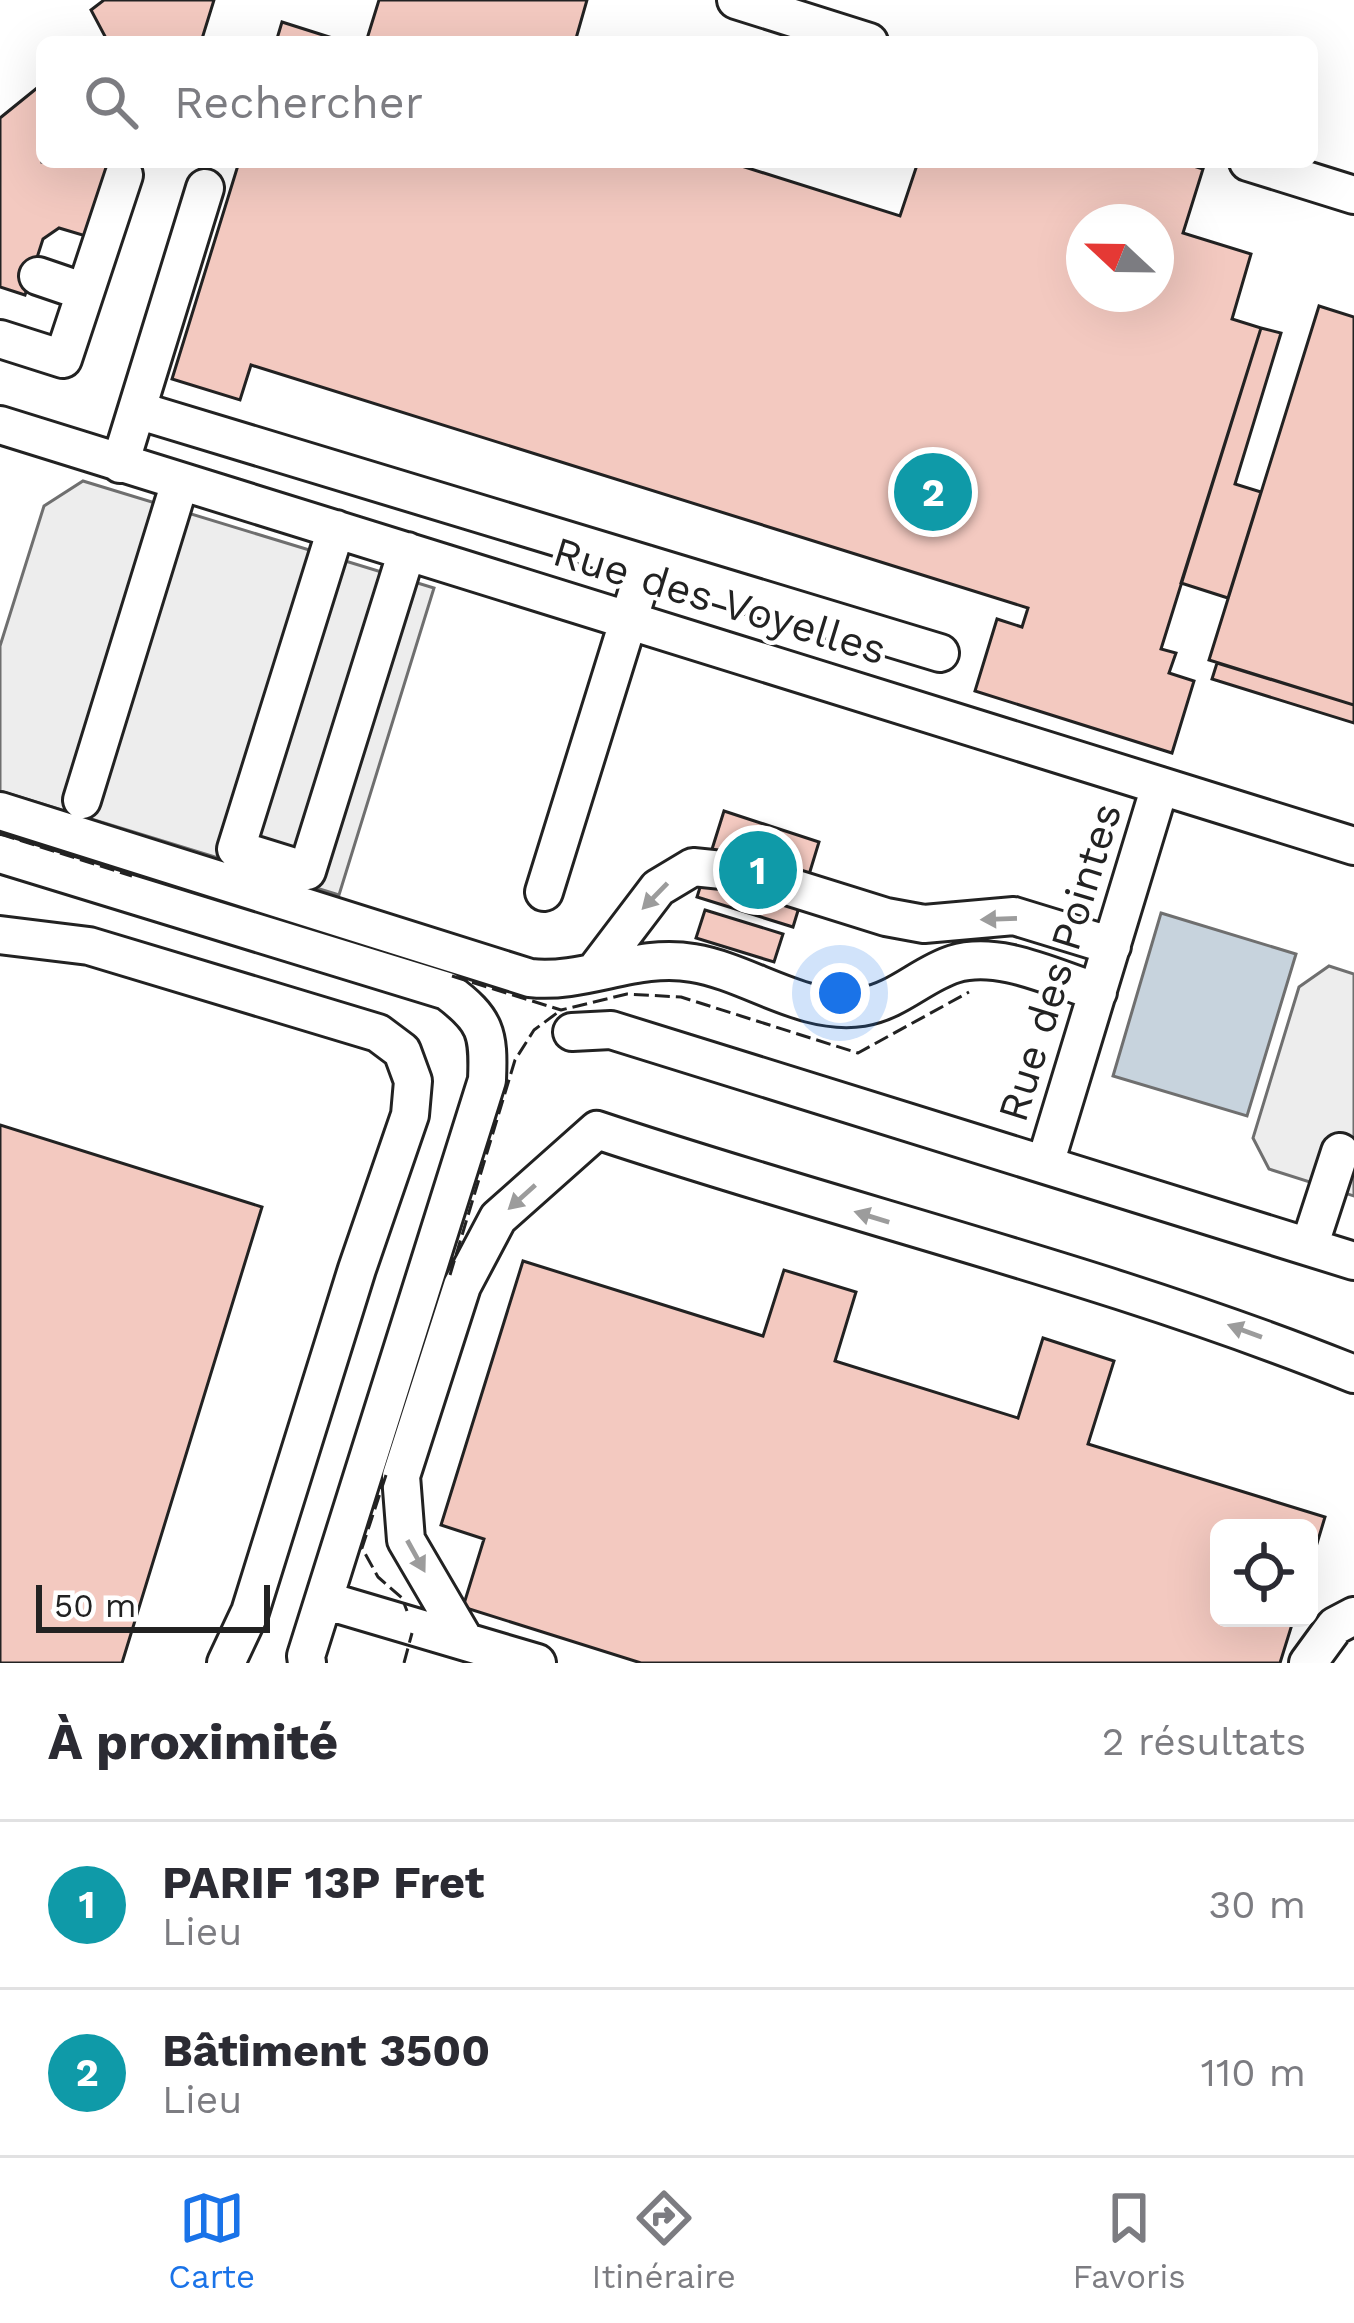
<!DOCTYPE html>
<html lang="fr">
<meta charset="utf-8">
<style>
:root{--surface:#fff;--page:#f7f7f7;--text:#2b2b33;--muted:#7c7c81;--line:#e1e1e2;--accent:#1a73e8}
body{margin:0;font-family:"Work Sans",sans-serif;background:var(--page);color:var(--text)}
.controls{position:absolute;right:36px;bottom:36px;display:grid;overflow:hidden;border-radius:18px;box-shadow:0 12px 48px #0002}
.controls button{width:108px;height:108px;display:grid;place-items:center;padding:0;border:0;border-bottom:3px solid var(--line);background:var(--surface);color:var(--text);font:60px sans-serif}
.compass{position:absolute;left:1066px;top:204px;width:108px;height:108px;border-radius:50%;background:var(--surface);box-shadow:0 12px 48px #0002;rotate:292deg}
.scale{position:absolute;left:36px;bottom:30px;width:234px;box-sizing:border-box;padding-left:12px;border:6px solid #222;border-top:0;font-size:33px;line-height:42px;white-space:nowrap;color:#222;-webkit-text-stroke:9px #fff;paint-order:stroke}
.you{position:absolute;left:840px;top:993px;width:42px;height:42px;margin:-30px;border:9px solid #fff;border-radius:50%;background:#1a73e8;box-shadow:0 0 0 18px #1a73e833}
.badge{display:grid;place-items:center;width:78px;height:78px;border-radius:50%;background:var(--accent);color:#fff;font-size:39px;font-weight:700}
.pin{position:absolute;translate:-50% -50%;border:6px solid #fff;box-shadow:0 3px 12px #0006}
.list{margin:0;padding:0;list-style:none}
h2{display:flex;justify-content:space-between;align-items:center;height:156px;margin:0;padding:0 48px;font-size:51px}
h2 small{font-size:39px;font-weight:400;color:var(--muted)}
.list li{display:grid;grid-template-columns:78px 1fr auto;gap:36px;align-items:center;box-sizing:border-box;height:168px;padding:0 48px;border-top:3px solid var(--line)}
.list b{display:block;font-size:45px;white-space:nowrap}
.list p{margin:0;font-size:39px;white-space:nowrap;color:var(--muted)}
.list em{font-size:39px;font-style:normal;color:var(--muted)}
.icon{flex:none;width:66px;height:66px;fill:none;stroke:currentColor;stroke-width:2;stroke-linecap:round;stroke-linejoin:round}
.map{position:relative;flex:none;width:1354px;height:1663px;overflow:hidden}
.search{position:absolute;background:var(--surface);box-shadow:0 12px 48px #0002;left:36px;right:36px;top:36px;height:132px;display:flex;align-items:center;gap:30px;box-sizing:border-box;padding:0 42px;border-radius:18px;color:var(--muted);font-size:45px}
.sheet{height:492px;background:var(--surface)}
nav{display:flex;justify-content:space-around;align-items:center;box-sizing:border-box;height:168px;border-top:3px solid var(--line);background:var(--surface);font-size:33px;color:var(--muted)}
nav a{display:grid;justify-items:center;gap:6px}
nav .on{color:var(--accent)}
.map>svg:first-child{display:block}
</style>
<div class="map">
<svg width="1354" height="1663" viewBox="0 0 1354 1663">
<rect width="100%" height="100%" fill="#fff"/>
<path fill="#ededed" stroke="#6f6f6f" stroke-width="3" d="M 83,481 L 434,588 L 339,895 L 0,791 L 0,646 L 44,506 Z
M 1329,966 L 1354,974 L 1354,1196 L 1269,1169 L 1253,1138 L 1299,987 Z"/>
<path fill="#c7d3dd" stroke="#6f6f6f" stroke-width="3" d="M 1161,913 L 1296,954 L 1247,1116 L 1113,1076 Z"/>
<path fill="#f3c9c0" stroke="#222" stroke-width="3" fill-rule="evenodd" d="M 104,0 L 214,0 L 201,42 L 108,42 L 91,10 Z
M 379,0 L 587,0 L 575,42 L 366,42 Z
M 282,22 L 345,42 L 276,42 Z
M 42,84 L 42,162 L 113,162 L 89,237 L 59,228 L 43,239 L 25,295 L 0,287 L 0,118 Z
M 239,162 L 729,162 L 900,216 L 918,162 L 1181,162 L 1203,169 L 1183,233 L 1251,254 L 1232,319 L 1261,328 L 1161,649 L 1176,653 L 1169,673 L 1194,681 L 1172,753 L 975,691 L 997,619 L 1022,627 L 1028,608 L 251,365 L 240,400 L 172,379 ZM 1084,222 L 1156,222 L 1156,294 L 1084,294 Z
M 1319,306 L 1354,317 L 1354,705 L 1209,660 Z
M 1261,328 L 1281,333 L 1235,484 L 1261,492 L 1228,598 L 1181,583 Z
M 1217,663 L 1354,705 L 1354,723 L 1212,679 Z
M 724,811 L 819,842 L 793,927 L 697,897 Z
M 705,910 L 783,934 L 774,962 L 696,938 Z
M 0,1125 L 262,1207 L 122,1663 L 0,1663 Z
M 523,1261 L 763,1336 L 784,1270 L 856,1292 L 835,1361 L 1018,1418 L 1043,1338 L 1114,1361 L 1088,1444 L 1325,1517 L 1309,1570 L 1309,1528 L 1219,1528 L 1219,1618 L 1294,1618 L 1280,1663 L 641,1663 L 463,1607 L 484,1539 L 441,1525 Z"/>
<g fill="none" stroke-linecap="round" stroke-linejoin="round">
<defs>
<path id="minor" d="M 736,0 L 869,42
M 1248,162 L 1354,195
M 38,276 L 85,292
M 0,339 L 63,359 L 124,175
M 137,410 L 940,653
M 0,425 L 1354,846
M 120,464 L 205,188
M 336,529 L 236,849 L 307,871 L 407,551
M 82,800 L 180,482
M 0,811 L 530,978 C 586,984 636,953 693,963 C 749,972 804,1016 862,1007 C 898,1001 922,974 954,964 C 1000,950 1055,979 1098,992
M 0,854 L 447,991 C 486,1020 489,1033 487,1080 L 306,1656 L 307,1663
M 544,892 L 646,564
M 0,935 L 89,946 L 378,1033 L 402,1051 L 413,1081 L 410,1115 L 357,1269 L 250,1612 L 226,1663
M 595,971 L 658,888 L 693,867 L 742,872 L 886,917 L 924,924 L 1014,916 L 1112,946
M 572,1032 L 611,1030 L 1354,1261
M 1045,1164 L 1160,786
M 1309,1247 L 1340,1152
M 324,1600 L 537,1663
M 465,1641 L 406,1540 L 401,1476 L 462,1286 L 498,1218 L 597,1130 C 848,1214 1108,1275 1354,1374
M 1308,1663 L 1335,1626 L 1354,1616"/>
</defs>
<use href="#minor" stroke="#222" stroke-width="42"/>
<use href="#minor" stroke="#fff" stroke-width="36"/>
<path stroke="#222" stroke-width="3" stroke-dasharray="15 6" stroke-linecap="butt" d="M 0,834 L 132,876
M 452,976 L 561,1010 L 627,994 L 681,997 L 858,1053 L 969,992
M 450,1275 L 515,1060 L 534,1030 L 561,1010
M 386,1475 L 362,1548 L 378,1577 L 402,1598 L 407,1611
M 404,1663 L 412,1633"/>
</g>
<defs><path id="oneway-solid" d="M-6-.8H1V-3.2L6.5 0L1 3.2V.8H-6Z" transform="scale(3)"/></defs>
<g fill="#9c9c9c">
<use href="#oneway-solid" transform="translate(655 896) rotate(134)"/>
<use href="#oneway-solid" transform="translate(999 919) rotate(178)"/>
<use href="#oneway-solid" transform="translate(522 1197) rotate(138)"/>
<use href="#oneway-solid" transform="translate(872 1217) rotate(-163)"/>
<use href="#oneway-solid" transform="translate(1245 1331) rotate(-160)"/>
<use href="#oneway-solid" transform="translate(416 1556) rotate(61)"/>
</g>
<g text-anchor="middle" stroke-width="9" stroke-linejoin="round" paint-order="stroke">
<g font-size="42" fill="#222" stroke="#fff">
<text transform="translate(720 600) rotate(17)" y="15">Rue des Voyelles</text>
<text transform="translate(1059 962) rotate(-73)" y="15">Rue des Pointes</text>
</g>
</g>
</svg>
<div class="controls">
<button><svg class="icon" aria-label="locate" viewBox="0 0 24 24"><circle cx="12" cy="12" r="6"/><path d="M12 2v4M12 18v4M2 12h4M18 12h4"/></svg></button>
</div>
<svg class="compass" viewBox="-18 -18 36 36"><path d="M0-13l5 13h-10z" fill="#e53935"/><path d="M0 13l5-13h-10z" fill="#7c7c81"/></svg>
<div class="scale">50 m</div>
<div class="you"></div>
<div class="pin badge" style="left:758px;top:870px;background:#0f9aa8">1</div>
<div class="pin badge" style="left:933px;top:492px;background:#0f9aa8">2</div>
<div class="search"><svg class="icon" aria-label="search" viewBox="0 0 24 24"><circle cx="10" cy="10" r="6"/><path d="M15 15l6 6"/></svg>Rechercher</div>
</div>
<section class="sheet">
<h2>À proximité<small>2 résultats</small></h2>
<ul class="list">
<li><span class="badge" style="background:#0f9aa8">1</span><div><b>PARIF 13P Fret</b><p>Lieu</p></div><em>30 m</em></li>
<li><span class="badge" style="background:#0f9aa8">2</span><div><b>Bâtiment 3500</b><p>Lieu</p></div><em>110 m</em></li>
</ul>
</section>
<nav>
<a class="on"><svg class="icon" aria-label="map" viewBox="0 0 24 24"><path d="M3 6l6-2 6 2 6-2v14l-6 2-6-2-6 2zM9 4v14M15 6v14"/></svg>Carte</a>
<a><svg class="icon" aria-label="directions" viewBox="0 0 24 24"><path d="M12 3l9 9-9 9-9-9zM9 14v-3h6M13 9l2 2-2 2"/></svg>Itinéraire</a>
<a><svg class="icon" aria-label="saved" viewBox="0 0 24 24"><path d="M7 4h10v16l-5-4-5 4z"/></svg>Favoris</a>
</nav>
